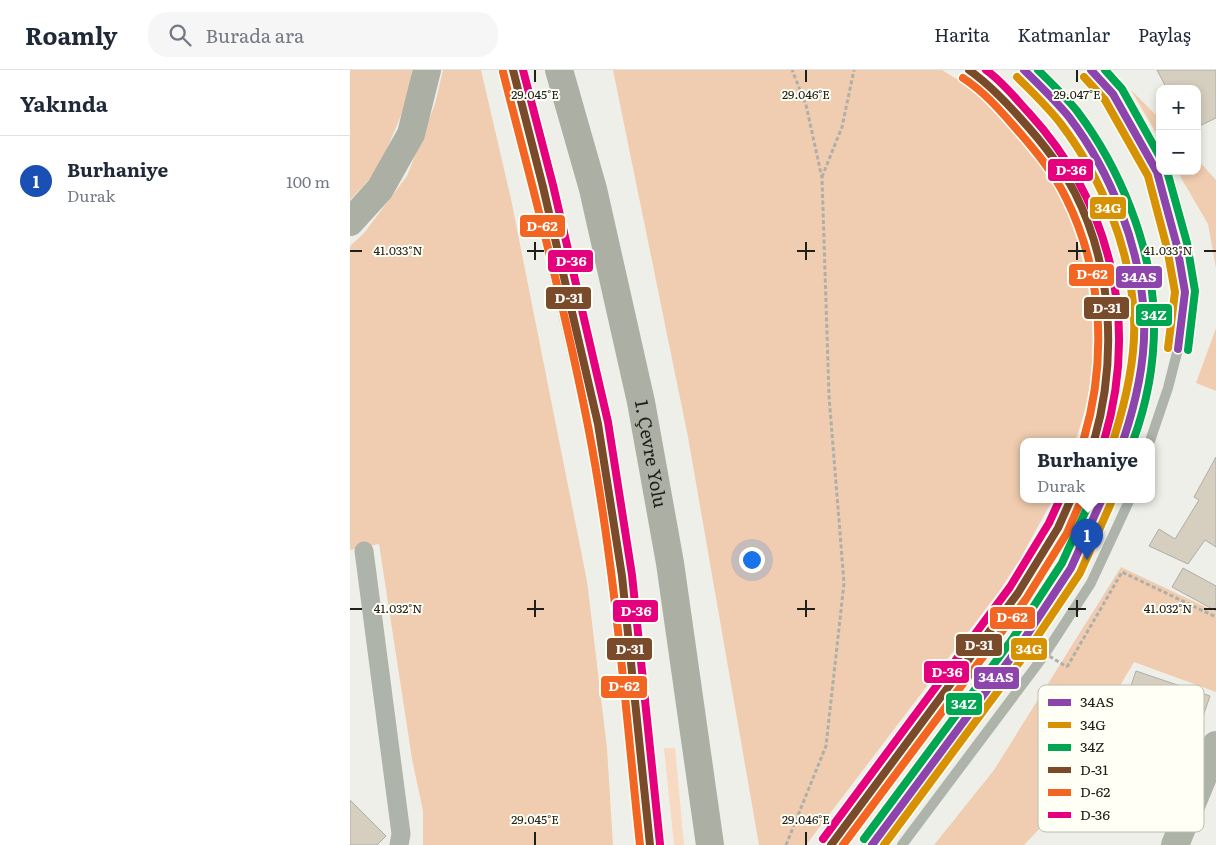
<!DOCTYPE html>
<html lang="tr">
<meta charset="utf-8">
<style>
:root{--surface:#fff;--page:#f6f6f7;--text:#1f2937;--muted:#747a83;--line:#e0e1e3;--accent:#db2777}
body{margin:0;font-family:Literata,serif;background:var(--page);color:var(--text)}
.controls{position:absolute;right:15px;top:15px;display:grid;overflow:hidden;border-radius:10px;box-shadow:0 2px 8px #0003}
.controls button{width:45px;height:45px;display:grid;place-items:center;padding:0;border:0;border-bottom:1px solid var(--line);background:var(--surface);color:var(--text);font:25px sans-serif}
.you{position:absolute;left:401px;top:489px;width:18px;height:18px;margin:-12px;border:4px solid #fff;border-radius:50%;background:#1a73e8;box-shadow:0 0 0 8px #1a73e833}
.badge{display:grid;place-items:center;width:32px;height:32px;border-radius:50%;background:var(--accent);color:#fff;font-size:16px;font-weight:700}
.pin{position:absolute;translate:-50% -41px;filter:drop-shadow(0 1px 2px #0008)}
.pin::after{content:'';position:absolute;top:26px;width:18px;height:15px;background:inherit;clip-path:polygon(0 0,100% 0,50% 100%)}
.popup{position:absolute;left:670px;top:368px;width:135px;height:65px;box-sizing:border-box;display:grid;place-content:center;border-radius:10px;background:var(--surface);filter:drop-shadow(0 1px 4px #0005);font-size:16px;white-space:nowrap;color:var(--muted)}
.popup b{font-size:19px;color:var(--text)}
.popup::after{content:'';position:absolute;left:50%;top:100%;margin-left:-10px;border:10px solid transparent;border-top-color:var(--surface)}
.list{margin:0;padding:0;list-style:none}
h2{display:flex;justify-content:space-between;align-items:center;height:65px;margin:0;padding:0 20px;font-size:21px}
h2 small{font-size:16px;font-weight:400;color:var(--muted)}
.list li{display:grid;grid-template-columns:32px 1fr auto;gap:15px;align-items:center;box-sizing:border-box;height:90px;padding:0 20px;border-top:1px solid var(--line)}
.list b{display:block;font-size:19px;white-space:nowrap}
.list p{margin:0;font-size:16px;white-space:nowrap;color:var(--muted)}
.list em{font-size:16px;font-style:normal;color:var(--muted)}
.icon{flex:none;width:28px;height:28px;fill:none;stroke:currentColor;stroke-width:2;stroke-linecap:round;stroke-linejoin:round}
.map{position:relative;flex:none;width:866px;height:775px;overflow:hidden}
header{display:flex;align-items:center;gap:30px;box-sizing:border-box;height:70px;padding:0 25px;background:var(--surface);border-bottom:1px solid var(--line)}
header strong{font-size:24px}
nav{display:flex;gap:28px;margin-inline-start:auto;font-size:18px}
.search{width:350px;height:45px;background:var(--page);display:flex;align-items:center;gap:12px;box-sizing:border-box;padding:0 18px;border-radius:20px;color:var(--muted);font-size:19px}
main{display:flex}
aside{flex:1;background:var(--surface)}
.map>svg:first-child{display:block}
</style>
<header>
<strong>Roamly</strong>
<div class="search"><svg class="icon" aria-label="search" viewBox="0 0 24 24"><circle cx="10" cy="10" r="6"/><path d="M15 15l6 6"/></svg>Burada ara</div>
<nav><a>Harita</a><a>Katmanlar</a><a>Paylaş</a></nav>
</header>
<main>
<aside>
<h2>Yakında<small></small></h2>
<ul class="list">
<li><span class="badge" style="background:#1a4fb4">1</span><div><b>Burhaniye</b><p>Durak</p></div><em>100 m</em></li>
</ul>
</aside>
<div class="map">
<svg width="866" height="775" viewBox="0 0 866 775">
<rect width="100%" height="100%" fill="#efefe9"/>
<path fill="#f7dac1" d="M 314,678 L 325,678 L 334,775 L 324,775 Z"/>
<path fill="#f0cdb0" d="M 0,0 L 62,0 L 57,31 L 28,100 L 0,130 Z
M 93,0 L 131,0 L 161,129 L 237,511 L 257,678 L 263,775 L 73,775 L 73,741 L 62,689 L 29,474 L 0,480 L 0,176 L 14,163 L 57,106 L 85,34 Z
M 263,0 L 592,0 C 644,30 686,78 714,131 C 720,142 722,156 726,167 C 746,233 751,305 725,371 L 673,371 L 673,429 L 703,429 L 670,489 L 650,520 L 456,775 L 409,775 L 338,367 Z
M 781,20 L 810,49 L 810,70 Z
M 847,89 L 866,110 L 866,198 L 858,154 L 827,101 L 847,101 Z
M 866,258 L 866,321 L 846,313 Z
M 771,497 L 866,542 L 866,622 L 784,592 L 755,641 L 730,643 L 697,693 L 708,739 L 674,775 L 584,775 L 644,700 Z"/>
<path fill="#d6cfbf" stroke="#aeada9" d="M 807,0 L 866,0 L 866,48 L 847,57 L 847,19 L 817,19 Z
M 866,387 L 866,477 L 855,470 L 838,494 L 799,476 L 809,459 L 825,469 L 849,430 L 844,427 Z
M 833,498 L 866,516 L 866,541 L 822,517 Z
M 786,601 L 860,626 L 841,681 L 846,682 L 814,752 L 759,729 L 774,692 L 763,688 L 780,638 L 774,636 Z
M 0,730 L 36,766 L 27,775 L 0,775 Z"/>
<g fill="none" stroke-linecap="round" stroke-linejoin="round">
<path stroke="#aeb0a8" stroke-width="3" stroke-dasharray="4 2.5" stroke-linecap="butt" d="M 472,107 L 492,57 L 504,0
M 717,597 L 772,502 L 866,547
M 436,775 L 476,676 L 494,513 L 479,326 L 472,108 L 456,35 L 442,0"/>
<path stroke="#aeb4aa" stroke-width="10" d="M 619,0 C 639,12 656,32 671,49 C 692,71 711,96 725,123 C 755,179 764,265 755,327 C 753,342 748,357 744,371
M 674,0 C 690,17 710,34 723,53 C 760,105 791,183 794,248 C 795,284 786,337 773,371
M 741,0 L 763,24 L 807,102 L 827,176 L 835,222 L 831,267 L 818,318 L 800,371
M 481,775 L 668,523 L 708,458 L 721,429
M 522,775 L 669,577 L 721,498 L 752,429
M 552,775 L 693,587 L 741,513 L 780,429"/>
<path stroke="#aeb4aa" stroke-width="19" d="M 14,481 L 51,764 L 49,775"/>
<path stroke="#aeb3a8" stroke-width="28" d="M 825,775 L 866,675"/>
<g stroke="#abafa4" stroke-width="28">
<path d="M 163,0 L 193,117 L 248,354 L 272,506 L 300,775"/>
<path id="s1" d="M 209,0 L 243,119 L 291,332 L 320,493 L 360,775"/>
<path d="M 0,152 L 30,119 L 61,64 L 77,0"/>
</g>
<path stroke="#aeb0a8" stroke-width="3" stroke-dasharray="4 2.5" stroke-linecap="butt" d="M 683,576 L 717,597"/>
<defs>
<path id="bus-1" d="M 674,0 C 689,15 705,30 719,47 C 761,102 791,178 794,248 C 796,289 786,332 773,371
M 741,0 L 763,24 L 807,102 L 827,176 L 835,222 L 828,279
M 522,775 L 669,577 L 721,498 L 752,429"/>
<path id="bus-2" d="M 667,7 C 682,22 698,37 711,54 C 752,108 781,180 784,248 C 786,288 776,330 764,368
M 734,7 L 755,30 L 798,106 L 817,178 L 825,222 L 818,278
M 534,775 L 677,582 L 730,503 L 761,433"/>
<path id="bus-3" d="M 688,0 C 701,13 715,26 727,41 C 770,98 802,176 804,248 C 805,290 797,333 783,371
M 755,0 L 772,19 L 810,87
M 817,101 L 837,173 L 845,221 L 838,280
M 514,769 L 661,571 L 712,493 L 741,429"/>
<path id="bus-4" d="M 163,0 L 193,117 L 248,354 L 272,506 L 300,775
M 619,0 C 639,14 655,31 671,49 C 692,72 711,96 725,123 C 763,198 767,291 744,371
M 481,775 L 668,523 L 708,458 L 721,429"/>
<path id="bus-5" d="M 153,2 C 183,119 215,238 238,356 C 265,494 275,635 290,775
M 613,8 C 633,21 648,38 663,55 C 683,78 703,101 716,128 C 753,202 757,290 734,368
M 493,775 L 676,529 L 717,463 L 730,433"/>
<path id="bus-6" d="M 173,0 L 203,115 L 258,352 L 282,505 L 310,774
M 636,0 C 653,12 665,28 679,43 C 762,134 789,253 754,371
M 473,769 L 660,517 L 699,453 L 710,429"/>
</defs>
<use href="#bus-1" stroke="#fffff5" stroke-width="11"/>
<use href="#bus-2" stroke="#fffff5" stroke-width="11"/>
<use href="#bus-3" stroke="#fffff5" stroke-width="11"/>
<use href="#bus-4" stroke="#fffff5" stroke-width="11"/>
<use href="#bus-5" stroke="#fffff5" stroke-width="11"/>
<use href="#bus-6" stroke="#fffff5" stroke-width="11"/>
<use href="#bus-1" stroke="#8e44ad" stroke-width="8"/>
<use href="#bus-2" stroke="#d79204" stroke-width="8"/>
<use href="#bus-3" stroke="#00a651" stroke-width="8"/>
<use href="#bus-4" stroke="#7a4b2a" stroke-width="8"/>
<use href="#bus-5" stroke="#f26522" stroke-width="8"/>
<use href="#bus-6" stroke="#e5007d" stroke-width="8"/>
</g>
<path fill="none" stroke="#20201b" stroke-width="2" d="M 185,0 L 185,12M 456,0 L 456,12M 727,0 L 727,12M 185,172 L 185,190M 456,172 L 456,190M 727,172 L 727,190M 0,181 L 12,181M 177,181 L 194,181M 447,181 L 465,181M 718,181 L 736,181M 854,181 L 866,181M 185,530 L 185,547M 456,530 L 456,547M 727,530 L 727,547M 0,539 L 12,539M 177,539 L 194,539M 447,539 L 465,539M 718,539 L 736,539M 854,539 L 866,539M 185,762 L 185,775M 456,762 L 456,775"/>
<g text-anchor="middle" stroke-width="4" stroke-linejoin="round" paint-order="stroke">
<g font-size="18" fill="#20201b" stroke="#fffff5">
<text dy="6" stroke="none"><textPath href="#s1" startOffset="395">1. Çevre Yolu</textPath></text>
</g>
</g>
<rect x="688" y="615" width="166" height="147" rx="8" fill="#fffff5" stroke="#bcbcb4" stroke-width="1"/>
<rect x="698" y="629" width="23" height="7" fill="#8e44ad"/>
<rect x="698" y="652" width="23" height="6" fill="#d79204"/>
<rect x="698" y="674" width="23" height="7" fill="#00a651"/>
<rect x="698" y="697" width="23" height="6" fill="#7a4b2a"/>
<rect x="698" y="719" width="23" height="7" fill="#f26522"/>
<rect x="698" y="742" width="23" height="6" fill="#e5007d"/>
<g font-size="14" fill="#20201b">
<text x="730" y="637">34AS</text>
<text x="730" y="660">34G</text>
<text x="730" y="682">34Z</text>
<text x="730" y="705">D-31</text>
<text x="730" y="727">D-62</text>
<text x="730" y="750">D-36</text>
</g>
<g font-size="12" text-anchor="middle" fill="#20201b" stroke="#fffff5" stroke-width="4" stroke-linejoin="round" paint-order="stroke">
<text x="185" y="29">29.045°E</text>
<text x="456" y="29">29.046°E</text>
<text x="727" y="29">29.047°E</text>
<text x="48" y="185">41.033°N</text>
<text x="818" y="185">41.033°N</text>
<text x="48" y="543">41.032°N</text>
<text x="818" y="543">41.032°N</text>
<text x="185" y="754">29.045°E</text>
<text x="456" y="754">29.046°E</text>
</g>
<g stroke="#fffff5" stroke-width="2">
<rect x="697" y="88" width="47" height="24" rx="5" fill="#e5007d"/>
<rect x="739" y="126" width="38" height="24" rx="5" fill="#d79204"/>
<rect x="169" y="144" width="47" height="24" rx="5" fill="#f26522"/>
<rect x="197" y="179" width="47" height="24" rx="5" fill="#e5007d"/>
<rect x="718" y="193" width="47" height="24" rx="5" fill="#f26522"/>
<rect x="765" y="195" width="48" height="24" rx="5" fill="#8e44ad"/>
<rect x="195" y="216" width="47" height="24" rx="5" fill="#7a4b2a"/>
<rect x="733" y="226" width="47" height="24" rx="5" fill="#7a4b2a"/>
<rect x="785" y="233" width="38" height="24" rx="5" fill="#00a651"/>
<rect x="262" y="529" width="47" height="24" rx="5" fill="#e5007d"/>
<rect x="639" y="536" width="47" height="24" rx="5" fill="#f26522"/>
<rect x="605" y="563" width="48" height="24" rx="5" fill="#7a4b2a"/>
<rect x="256" y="567" width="47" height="24" rx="5" fill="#7a4b2a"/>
<rect x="660" y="567" width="38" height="24" rx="5" fill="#d79204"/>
<rect x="573" y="590" width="47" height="24" rx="5" fill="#e5007d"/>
<rect x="623" y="596" width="47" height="24" rx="5" fill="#8e44ad"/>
<rect x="250" y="605" width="48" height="24" rx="5" fill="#f26522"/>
<rect x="595" y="622" width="38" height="24" rx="5" fill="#00a651"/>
</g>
<g font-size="14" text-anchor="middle" font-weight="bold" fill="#fff">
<text x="721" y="105">D-36</text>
<text x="758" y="143">34G</text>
<text x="192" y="161">D-62</text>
<text x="221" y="196">D-36</text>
<text x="742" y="209">D-62</text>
<text x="789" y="212">34AS</text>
<text x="219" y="233">D-31</text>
<text x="757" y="243">D-31</text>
<text x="804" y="250">34Z</text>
<text x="286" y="546">D-36</text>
<text x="662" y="552">D-62</text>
<text x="629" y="580">D-31</text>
<text x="280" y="584">D-31</text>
<text x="679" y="584">34G</text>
<text x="597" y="607">D-36</text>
<text x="646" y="612">34AS</text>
<text x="274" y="621">D-62</text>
<text x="614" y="639">34Z</text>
</g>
</svg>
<div class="controls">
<button>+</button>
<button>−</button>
</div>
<div class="you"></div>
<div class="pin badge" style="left:737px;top:490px;background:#1a4fb4">1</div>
<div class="popup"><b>Burhaniye</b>Durak</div>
</div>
</main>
